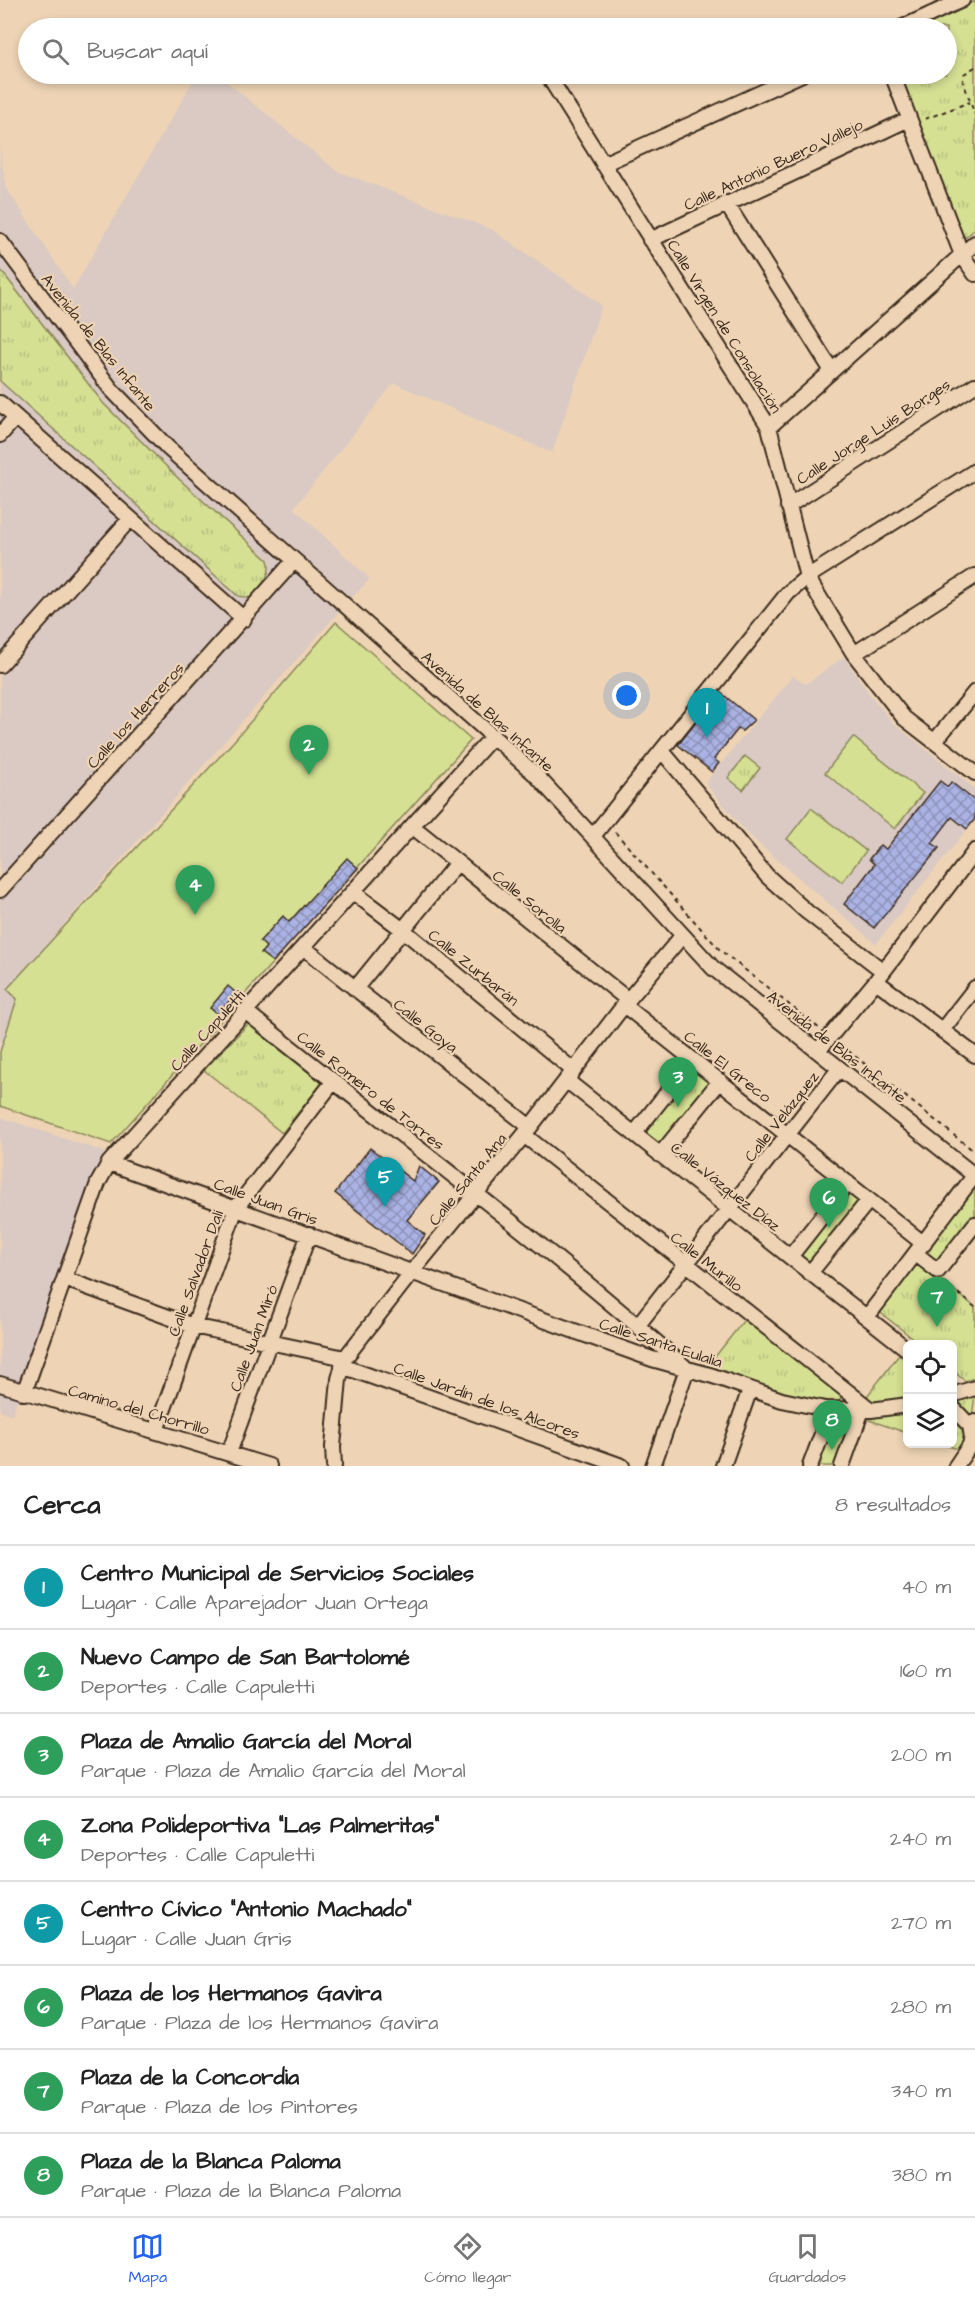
<!DOCTYPE html>
<html lang="es">
<meta charset="utf-8">
<style>
:root{--surface:#fff;--page:#f2f2f2;--text:#222;--muted:#767676;--line:#e0e0e0;--accent:#2563eb}
body{margin:0;font-family:"Architects Daughter",sans-serif;background:var(--page);color:var(--text)}
.controls{position:absolute;right:18px;bottom:18px;display:grid;overflow:hidden;border-radius:9px;box-shadow:0 3px 9px #0003}
.controls button{width:54px;height:54px;display:grid;place-items:center;padding:0;border:0;border-bottom:2px solid var(--line);background:var(--surface);color:var(--text);font:30px sans-serif}
.you{position:absolute;left:627px;top:696px;width:21px;height:21px;margin:-15px;border:4px solid #fff;border-radius:50%;background:#1a73e8;box-shadow:0 0 0 9px #1a73e833}
.badge{display:grid;place-items:center;width:39px;height:39px;border-radius:50%;background:var(--accent);color:#fff;font-size:20px;font-weight:700}
.pin{position:absolute;translate:-50% -50px;filter:drop-shadow(0 2px 3px #0008)}
.pin::after{content:'';position:absolute;top:32px;width:21px;height:18px;background:inherit;clip-path:polygon(0 0,100% 0,50% 100%)}
.list{margin:0;padding:0;list-style:none}
h2{display:flex;justify-content:space-between;align-items:center;height:78px;margin:0;padding:0 24px;font-size:26px}
h2 small{font-size:20px;font-weight:400;color:var(--muted)}
.list li{display:grid;grid-template-columns:39px 1fr auto;gap:18px;align-items:center;box-sizing:border-box;height:84px;padding:0 24px;border-top:2px solid var(--line)}
.list b{display:block;font-size:22px;white-space:nowrap}
.list p{margin:0;font-size:20px;white-space:nowrap;color:var(--muted)}
.list em{font-size:20px;font-style:normal;color:var(--muted)}
.icon{flex:none;width:33px;height:33px;fill:none;stroke:currentColor;stroke-width:2;stroke-linecap:round;stroke-linejoin:round}
.map{position:relative;flex:none;width:975px;height:1466px;overflow:hidden}
.search{position:absolute;background:var(--surface);box-shadow:0 3px 9px #0003;left:18px;right:18px;top:18px;height:66px;display:flex;align-items:center;gap:15px;box-sizing:border-box;padding:0 21px;border-radius:33px;color:var(--muted);font-size:22px}
.sheet{height:750px;background:var(--surface)}
nav{display:flex;justify-content:space-around;align-items:center;box-sizing:border-box;height:84px;border-top:2px solid var(--line);background:var(--surface);font-size:16px;color:var(--muted)}
nav a{display:grid;justify-items:center;gap:3px}
nav .on{color:var(--accent)}
.map>svg:first-child{display:block}
</style>
<div class="map">
<svg width="975" height="1466" viewBox="0 0 975 1466">
<defs>
<pattern id="grass-tufts" width="24" height="20" patternUnits="userSpaceOnUse" patternTransform="scale(1.5)"><rect width="24" height="20" fill="#d5e093"/><path d="M3 7l-1-3M5 7V3M7 7l1-3M15 17l-1-3M17 17v-4M19 17l1-3" fill="none" stroke="#b8c07e"/></pattern>
<pattern id="building-cross-hatch" width="8" height="8" patternUnits="userSpaceOnUse" patternTransform="scale(1.5)"><rect width="8" height="8" fill="#abb3e4"/><path d="M0 0l8 8M0 8l8-8" fill="none" stroke="#8c92b8"/></pattern>
</defs>
<rect width="100%" height="100%" fill="#eed4b5"/>
<filter id="ink" filterUnits="userSpaceOnUse"><feTurbulence type="fractalNoise" baseFrequency=".0167" numOctaves="2"/><feDisplacementMap in="SourceGraphic" scale="12" xChannelSelector="R" yChannelSelector="G"/><feConvolveMatrix kernelMatrix="1 2 1 2 8 2 1 2 1" color-interpolation-filters="sRGB"/></filter>
<g filter="url(#ink)">
<path fill="#dacac3" d="M 197,74 L 217,74 L 337,171 L 491,229 L 602,305 L 552,453 L 394,383 L 294,508 L 370,579 L 344,606 L 7,989 L 17,999 L 0,1052 L 0,146 L 5,186 L 73,289 Z
M 844,657 L 868,692 L 892,722 L 975,789 L 975,819 L 876,944 L 766,850 L 746,832 L 705,783 L 793,676 L 806,684 Z
M 0,1117 L 105,1152 L 12,1415 L 0,1411 Z"/>
<path fill="url(#grass-tufts)" stroke="#888558" stroke-width="1.5" d="M 975,1 L 975,229 L 966,237 L 959,236 L 898,74 L 946,74 L 946,28 L 914,28 Z
M 0,269 L 103,403 L 180,480 L 268,560 C 273,576 260,586 251,598 L 238,596 L 0,381 Z
M 745,756 L 760,768 L 743,790 L 728,778 Z
M 249,1023 L 322,1083 L 282,1133 L 204,1070 Z
M 694,1066 L 714,1082 L 662,1147 L 642,1131 Z
M 975,1183 L 975,1219 L 938,1268 L 920,1254 Z
M 848,1187 L 864,1200 L 810,1269 L 794,1256 Z
M 917,1260 L 975,1307 L 975,1378 L 965,1381 L 953,1371 L 952,1344 L 920,1344 L 877,1310 Z
M 744,1320 L 838,1391 L 841,1395 L 840,1401 C 822,1409 730,1374 707,1367 Z
M 902,1351 L 907,1355 L 907,1398 L 871,1402 L 864,1400 Z
M 975,1394 L 972,1418 L 969,1418 L 953,1399 Z
M 907,1410 L 907,1433 L 863,1418 L 864,1415 Z
M 953,1412 L 968,1434 L 962,1450 L 941,1444 L 952,1444 Z
M 826,1427 L 853,1427 L 839,1466 L 813,1466 Z"/>
<path fill="#d5e093" stroke="#888558" stroke-width="1.5" d="M 336,622 L 471,740 L 111,1144 L 0,1106 L 0,1052 L 17,999 L 7,989 L 233,742 Z
M 853,737 L 923,793 L 895,829 L 825,773 Z
M 811,808 L 866,851 L 842,882 L 787,839 Z"/>
<path fill="url(#building-cross-hatch)" stroke="#3b2a1e" stroke-width="1.5" d="M 720,692 L 754,720 L 742,731 L 738,729 L 714,759 L 719,763 L 712,772 L 678,745 Z
M 940,781 L 948,787 L 951,782 L 975,801 L 975,819 L 967,829 L 952,817 L 932,843 L 939,848 L 874,928 L 844,904 L 873,866 L 874,864 L 869,859 L 880,845 L 886,849 Z
M 347,858 L 358,868 L 273,962 L 261,953 L 266,947 L 260,941 L 283,916 L 289,922 Z
M 228,986 L 236,993 L 218,1014 L 210,1008 Z
M 370,1148 L 413,1181 L 419,1166 L 439,1182 L 407,1220 L 425,1235 L 412,1254 L 335,1193 Z"/>
<g fill="none" stroke-linecap="round" stroke-linejoin="round">
<defs>
<path id="street" d="M 901,28 L 962,0
M 547,74 L 769,427 L 807,577 L 854,654 L 904,718 L 975,773
M 892,74 L 962,255 L 975,274
M 603,164 L 802,74
M 726,203 L 832,371
M 650,240 L 909,119
M 0,241 L 111,389 L 168,448 L 535,774 L 713,968 L 975,1176
M 0,403 L 244,619
M 769,427 L 975,243
M 0,435 L 16,417
M 788,506 L 975,385
M 854,654 L 975,576
M 0,665 L 130,519
M 935,741 L 975,692
M 662,751 L 767,876 L 807,912 L 883,971
M 412,826 L 628,1000
M 593,836 L 788,593 L 807,577 L 975,471
M 0,890 L 293,562
M 353,892 L 403,930 L 573,1070
M 303,947 L 530,1127
M 876,981 L 975,1055
M 355,989 L 457,863
M 624,1005 L 924,1244
M 245,1011 C 393,1130 545,1243 687,1369 L 653,1466
M 943,1029 L 975,988
M 818,1051 L 876,981 L 975,851
M 566,1080 L 908,1350
M 634,1134 L 693,1060
M 524,1135 L 871,1410
M 660,1155 L 720,1081
M 109,1163 L 652,1359 L 713,1376 L 782,1400 L 825,1409 L 871,1410 L 908,1405
M 916,1254 L 938,1271 L 975,1224
M 790,1257 L 848,1183
M 810,1273 L 869,1200
M 65,1279 L 193,1326 L 345,1358
M 867,1317 L 974,1176
M 638,1325 L 839,1069
M 342,1366 L 622,1466
M 0,1384 L 269,1466
M 24,1393 L 98,1183 L 109,1163 L 493,736
M 952,1395 L 975,1388
M 952,1407 L 970,1426 L 972,1437
M 156,1431 L 236,1208 L 333,1082
M 229,1453 L 309,1234
M 334,1466 L 333,1447 L 339,1379 L 345,1358 L 411,1273 L 524,1135 L 628,1000 L 682,936
M 723,1466 L 750,1389
M 810,1466 L 822,1434 L 825,1409
M 842,1466 L 862,1410
M 956,1466 L 970,1445 L 975,1422"/>
</defs>
<use href="#street" stroke="#3b2a1e" stroke-width="18"/>
<path stroke="#3b2a1e" stroke-width="2" stroke-dasharray="4.5 4.5" stroke-linecap="butt" d="M 975,67 L 964,74 L 963,81 L 975,115
M 925,119 L 970,102
M 615,832 L 720,950 L 820,1029
M 841,1045 L 975,1152
M 944,1282 L 975,1307"/>
<use href="#street" stroke="#eed4b5" stroke-width="14"/>
</g>
</g>
<g text-anchor="middle" stroke-width="4.5" stroke-linejoin="round" paint-order="stroke">
<g font-size="16" fill="#3b2a1e" stroke="#eed4b5">
<text transform="translate(773 164) rotate(-25)" y="6">Calle Antonio Buero Vallejo</text>
<text transform="translate(725 326) rotate(58)" y="6">Calle Virgen de Consolación</text>
<text transform="translate(99 342) rotate(51)" y="6">Avenida de Blas Infante</text>
<text transform="translate(873 431) rotate(-33)" y="6">Calle Jorge Luis Borges</text>
<text transform="translate(488 711) rotate(42)" y="6">Avenida de Blas Infante</text>
<text transform="translate(135 715) rotate(-48)" y="6">Calle los Herreros</text>
<text transform="translate(530 901) rotate(39)" y="6">Calle Sorolla</text>
<text transform="translate(474 967) rotate(39)" y="6">Calle Zurbarán</text>
<text transform="translate(426 1025) rotate(38)" y="6">Calle Goya</text>
<text transform="translate(207 1030) rotate(-48)" y="6">Calle Capuletti</text>
<text transform="translate(837 1046) rotate(38)" y="6">Avenida de Blas Infante</text>
<text transform="translate(728 1066) rotate(38)" y="6">Calle El Greco</text>
<text transform="translate(371 1090) rotate(38)" y="6">Calle Romero de Torres</text>
<text transform="translate(781 1116) rotate(-52)" y="6">Calle Velázquez</text>
<text transform="translate(467 1179) rotate(-51)" y="6">Calle Santa Ana</text>
<text transform="translate(726 1186) rotate(38)" y="6">Calle Vázquez Díaz</text>
<text transform="translate(266 1201) rotate(20)" y="6">Calle Juan Gris</text>
<text transform="translate(707 1261) rotate(38)" y="6">Calle Murillo</text>
<text transform="translate(195 1273) rotate(-70)" y="6">Calle Salvador Dalí</text>
<text transform="translate(253 1338) rotate(-70)" y="6">Calle Juan Miró</text>
<text transform="translate(661 1342) rotate(18)" y="6">Calle Santa Eulalia</text>
<text transform="translate(487 1400) rotate(20)" y="6">Calle Jardín de los Alcores</text>
<text transform="translate(139 1409) rotate(16)" y="6">Camino del Chorrillo</text>
</g>
</g>
</svg>
<div class="controls">
<button><svg class="icon" aria-label="locate" viewBox="0 0 24 24"><circle cx="12" cy="12" r="6"/><path d="M12 2v4M12 18v4M2 12h4M18 12h4"/></svg></button>
<button><svg class="icon" aria-label="layers" viewBox="0 0 24 24"><path d="M12 4l9 5-9 5-9-5zM3 14l9 5 9-5"/></svg></button>
</div>
<div class="you"></div>
<div class="pin badge" style="left:707px;top:738px;background:#0f9aa8">1</div>
<div class="pin badge" style="left:309px;top:775px;background:#2e9e5b">2</div>
<div class="pin badge" style="left:678px;top:1107px;background:#2e9e5b">3</div>
<div class="pin badge" style="left:195px;top:915px;background:#2e9e5b">4</div>
<div class="pin badge" style="left:385px;top:1207px;background:#0f9aa8">5</div>
<div class="pin badge" style="left:829px;top:1228px;background:#2e9e5b">6</div>
<div class="pin badge" style="left:937px;top:1327px;background:#2e9e5b">7</div>
<div class="pin badge" style="left:832px;top:1450px;background:#2e9e5b">8</div>
<div class="search"><svg class="icon" aria-label="search" viewBox="0 0 24 24"><circle cx="10" cy="10" r="6"/><path d="M15 15l6 6"/></svg>Buscar aquí</div>
</div>
<section class="sheet">
<h2>Cerca<small>8 resultados</small></h2>
<ul class="list">
<li><span class="badge" style="background:#0f9aa8">1</span><div><b>Centro Municipal de Servicios Sociales</b><p>Lugar · Calle Aparejador Juan Ortega</p></div><em>40 m</em></li>
<li><span class="badge" style="background:#2e9e5b">2</span><div><b>Nuevo Campo de San Bartolomé</b><p>Deportes · Calle Capuletti</p></div><em>160 m</em></li>
<li><span class="badge" style="background:#2e9e5b">3</span><div><b>Plaza de Amalio García del Moral</b><p>Parque · Plaza de Amalio García del Moral</p></div><em>200 m</em></li>
<li><span class="badge" style="background:#2e9e5b">4</span><div><b>Zona Polideportiva &quot;Las Palmeritas&quot;</b><p>Deportes · Calle Capuletti</p></div><em>240 m</em></li>
<li><span class="badge" style="background:#0f9aa8">5</span><div><b>Centro Cívico &quot;Antonio Machado&quot;</b><p>Lugar · Calle Juan Gris</p></div><em>270 m</em></li>
<li><span class="badge" style="background:#2e9e5b">6</span><div><b>Plaza de los Hermanos Gavira</b><p>Parque · Plaza de los Hermanos Gavira</p></div><em>280 m</em></li>
<li><span class="badge" style="background:#2e9e5b">7</span><div><b>Plaza de la Concordia</b><p>Parque · Plaza de los Pintores</p></div><em>340 m</em></li>
<li><span class="badge" style="background:#2e9e5b">8</span><div><b>Plaza de la Blanca Paloma</b><p>Parque · Plaza de la Blanca Paloma</p></div><em>380 m</em></li>
</ul>
</section>
<nav>
<a class="on"><svg class="icon" aria-label="map" viewBox="0 0 24 24"><path d="M3 6l6-2 6 2 6-2v14l-6 2-6-2-6 2zM9 4v14M15 6v14"/></svg>Mapa</a>
<a><svg class="icon" aria-label="directions" viewBox="0 0 24 24"><path d="M12 3l9 9-9 9-9-9zM9 14v-3h6M13 9l2 2-2 2"/></svg>Cómo llegar</a>
<a><svg class="icon" aria-label="saved" viewBox="0 0 24 24"><path d="M7 4h10v16l-5-4-5 4z"/></svg>Guardados</a>
</nav>
